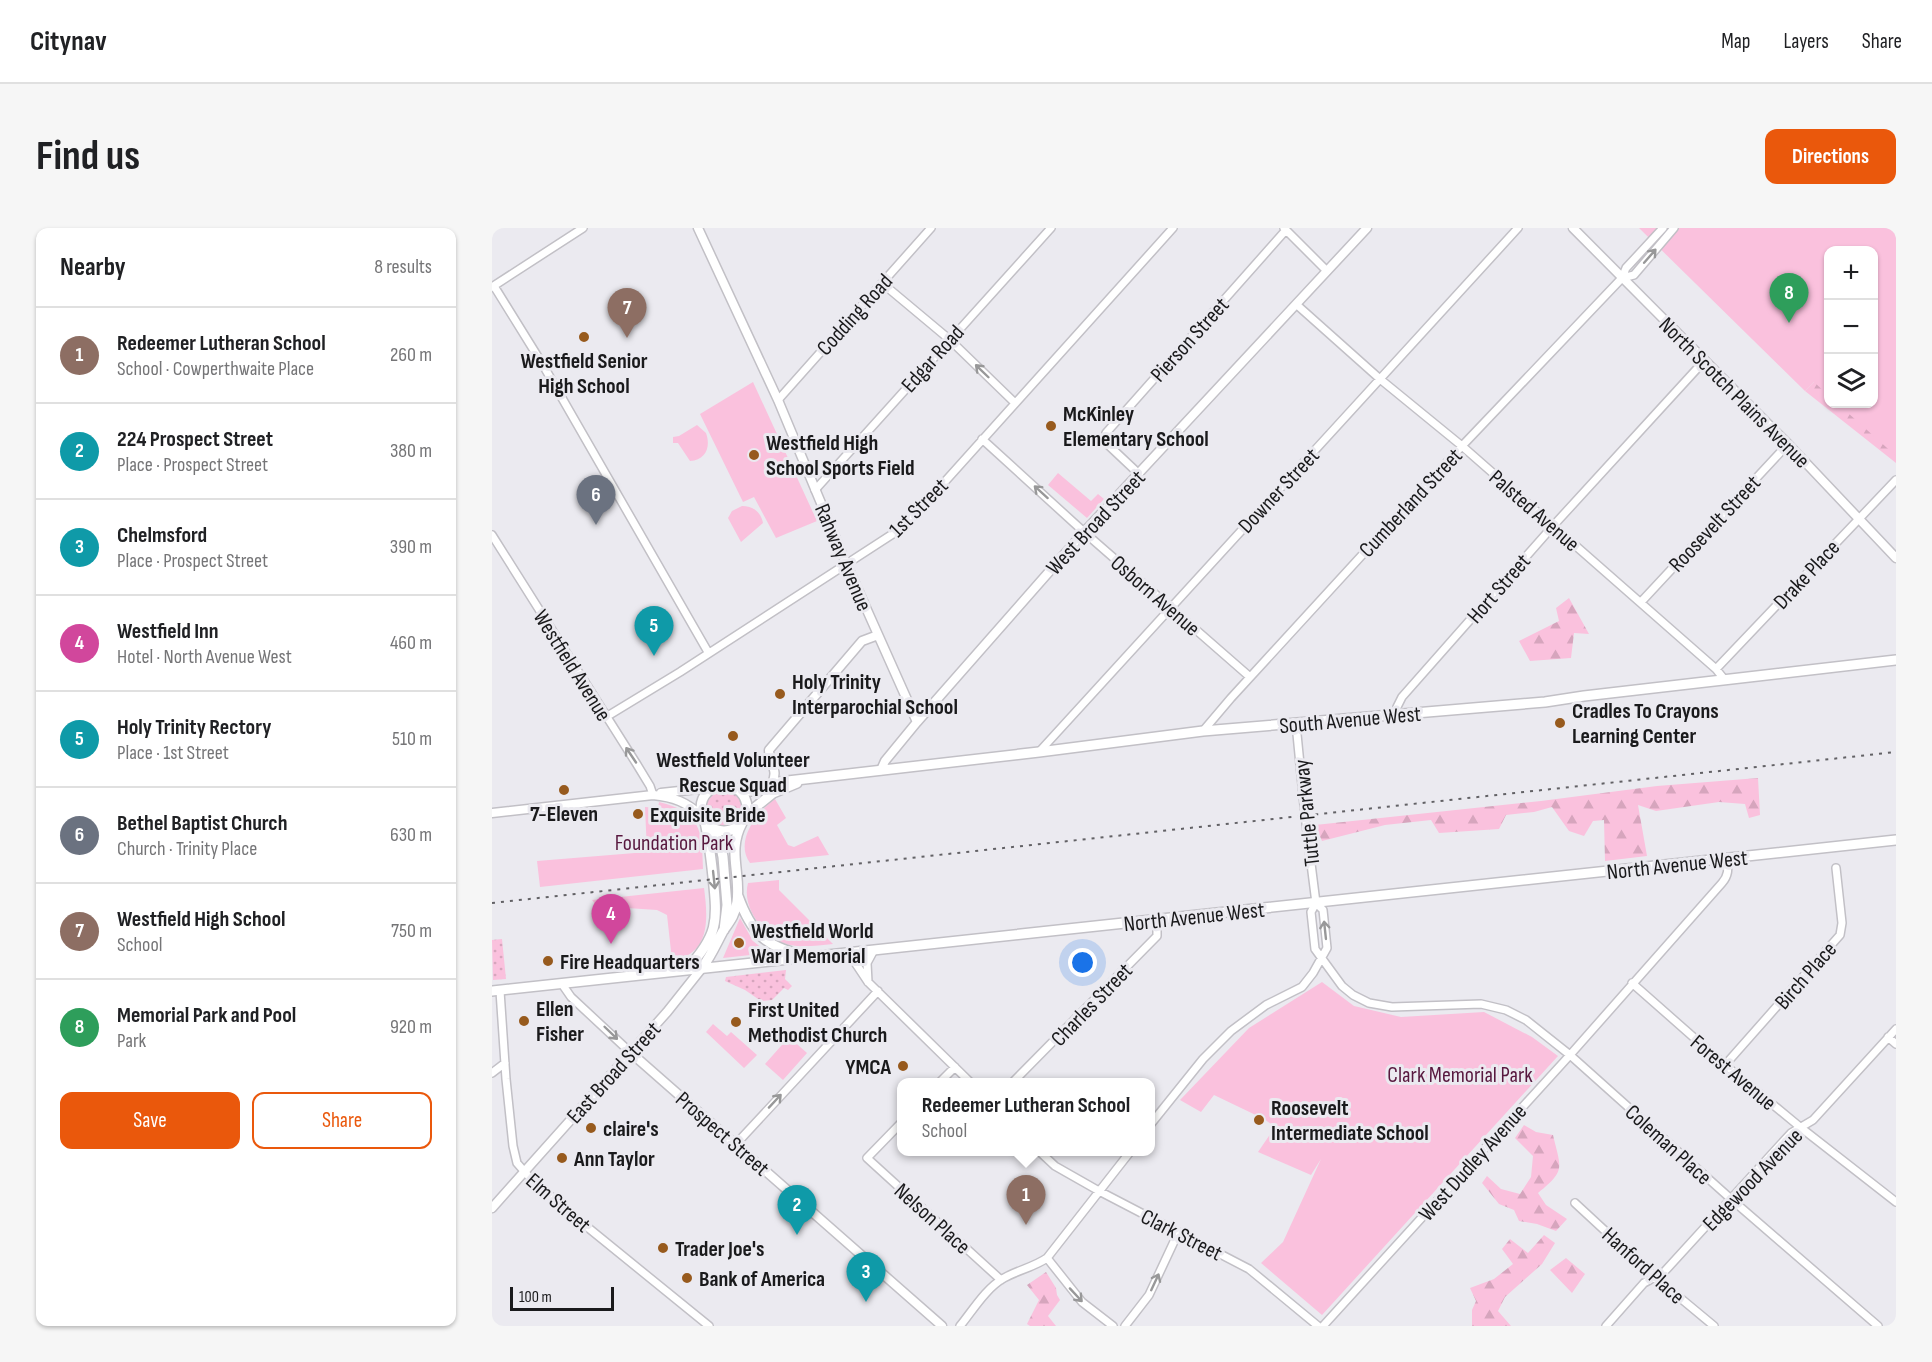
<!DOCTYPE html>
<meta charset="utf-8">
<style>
:root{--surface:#fff;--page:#f6f6f6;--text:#202124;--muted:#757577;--line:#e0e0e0;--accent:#ea580c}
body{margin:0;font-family:"Sofia Sans Condensed",sans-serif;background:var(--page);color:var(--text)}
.controls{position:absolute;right:18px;top:18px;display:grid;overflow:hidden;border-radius:12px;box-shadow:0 2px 4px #0004}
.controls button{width:54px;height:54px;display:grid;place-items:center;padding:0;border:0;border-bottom:2px solid var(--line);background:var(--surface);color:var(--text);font:30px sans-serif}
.scale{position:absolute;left:18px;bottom:15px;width:104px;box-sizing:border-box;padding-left:6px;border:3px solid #1a1a1c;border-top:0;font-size:16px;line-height:21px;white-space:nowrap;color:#1a1a1c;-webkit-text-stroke:4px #ebeaf0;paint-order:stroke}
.you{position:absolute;left:591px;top:735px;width:21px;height:21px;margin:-15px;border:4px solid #fff;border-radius:50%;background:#1a73e8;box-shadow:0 0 0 9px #1a73e833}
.badge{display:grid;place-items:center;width:39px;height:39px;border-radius:50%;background:var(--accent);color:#fff;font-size:20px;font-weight:700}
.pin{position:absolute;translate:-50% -50px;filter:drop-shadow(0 2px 3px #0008)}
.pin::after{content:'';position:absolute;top:32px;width:21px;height:18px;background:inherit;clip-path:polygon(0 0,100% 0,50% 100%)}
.popup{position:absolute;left:405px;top:850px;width:258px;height:78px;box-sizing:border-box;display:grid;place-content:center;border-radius:12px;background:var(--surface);filter:drop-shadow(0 2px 4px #0005);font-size:20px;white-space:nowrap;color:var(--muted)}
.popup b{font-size:22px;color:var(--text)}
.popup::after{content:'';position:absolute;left:50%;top:100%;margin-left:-12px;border:12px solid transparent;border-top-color:var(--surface)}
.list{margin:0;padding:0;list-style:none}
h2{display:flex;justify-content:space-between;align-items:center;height:78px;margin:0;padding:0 24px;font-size:26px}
h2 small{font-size:20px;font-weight:400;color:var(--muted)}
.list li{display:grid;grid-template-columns:39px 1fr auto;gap:18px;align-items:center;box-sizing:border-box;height:96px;padding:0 24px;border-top:2px solid var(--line)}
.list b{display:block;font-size:22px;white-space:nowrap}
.list p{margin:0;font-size:20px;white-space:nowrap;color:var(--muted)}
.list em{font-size:20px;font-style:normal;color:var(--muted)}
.actions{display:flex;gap:12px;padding:18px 24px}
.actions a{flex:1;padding:14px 0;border:2px solid var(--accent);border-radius:12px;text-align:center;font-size:21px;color:var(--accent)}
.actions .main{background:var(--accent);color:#fff}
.icon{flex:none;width:33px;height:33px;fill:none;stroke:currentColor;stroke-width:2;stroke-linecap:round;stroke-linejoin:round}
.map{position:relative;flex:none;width:1404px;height:1098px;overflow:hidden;border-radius:12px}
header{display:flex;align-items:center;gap:36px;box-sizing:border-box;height:84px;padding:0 30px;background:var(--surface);border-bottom:2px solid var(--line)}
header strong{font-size:28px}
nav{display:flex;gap:33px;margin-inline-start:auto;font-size:21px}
.intro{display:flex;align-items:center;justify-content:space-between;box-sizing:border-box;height:144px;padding:0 36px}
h1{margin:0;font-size:42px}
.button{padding:15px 27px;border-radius:12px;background:var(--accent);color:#fff;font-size:21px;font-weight:700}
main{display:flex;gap:36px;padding:0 36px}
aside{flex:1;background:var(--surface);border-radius:12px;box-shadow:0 2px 4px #0004}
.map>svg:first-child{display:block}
</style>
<header>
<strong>Citynav</strong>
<nav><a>Map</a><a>Layers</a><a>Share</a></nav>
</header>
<div class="intro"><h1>Find us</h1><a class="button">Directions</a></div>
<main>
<aside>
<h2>Nearby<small>8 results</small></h2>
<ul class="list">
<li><span class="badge" style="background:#8d6e63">1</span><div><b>Redeemer Lutheran School</b><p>School · Cowperthwaite Place</p></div><em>260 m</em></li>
<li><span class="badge" style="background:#0f9aa8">2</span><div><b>224 Prospect Street</b><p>Place · Prospect Street</p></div><em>380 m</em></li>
<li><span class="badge" style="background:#0f9aa8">3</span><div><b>Chelmsford</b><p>Place · Prospect Street</p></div><em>390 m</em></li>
<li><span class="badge" style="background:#d1479c">4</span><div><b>Westfield Inn</b><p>Hotel · North Avenue West</p></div><em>460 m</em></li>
<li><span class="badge" style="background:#0f9aa8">5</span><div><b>Holy Trinity Rectory</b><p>Place · 1st Street</p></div><em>510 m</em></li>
<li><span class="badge" style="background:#6b7280">6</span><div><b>Bethel Baptist Church</b><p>Church · Trinity Place</p></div><em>630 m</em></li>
<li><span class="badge" style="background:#8d6e63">7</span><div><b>Westfield High School</b><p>School</p></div><em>750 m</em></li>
<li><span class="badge" style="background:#2e9e5b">8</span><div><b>Memorial Park and Pool</b><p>Park</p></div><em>920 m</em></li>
</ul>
<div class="actions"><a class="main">Save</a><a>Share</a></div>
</aside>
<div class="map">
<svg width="1404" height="1098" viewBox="0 0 1404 1098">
<defs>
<pattern id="grass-dots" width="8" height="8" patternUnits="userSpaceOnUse" patternTransform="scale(1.5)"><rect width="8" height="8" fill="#fac1dd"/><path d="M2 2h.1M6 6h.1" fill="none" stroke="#d6a5bd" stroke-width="1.8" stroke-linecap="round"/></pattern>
<pattern id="forest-firs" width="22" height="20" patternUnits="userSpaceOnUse" patternTransform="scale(1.5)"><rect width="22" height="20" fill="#fac1dd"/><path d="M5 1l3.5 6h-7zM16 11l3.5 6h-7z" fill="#d6a5bd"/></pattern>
</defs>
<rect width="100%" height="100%" fill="#ebeaf0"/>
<path fill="url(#grass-dots)" d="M214 581a18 18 0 1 1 36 0a18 18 0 1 1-36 0Z
M 10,711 L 14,751 L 1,752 L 0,712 Z
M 294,742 L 293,751 L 300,758 L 296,762 L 292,760 L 280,772 L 269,773 L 253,762 L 233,753 L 234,749 Z"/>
<path fill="url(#forest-firs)" d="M 1404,87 L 1404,235 L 1313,163 L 1324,152 L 1336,152 L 1336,176 L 1382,176 Z
M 1077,370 L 1097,406 L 1082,405 L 1079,430 L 1038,433 L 1027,413 L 1067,393 L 1064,380 Z
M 1266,550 L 1268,587 L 1257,590 L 1253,576 L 1227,574 L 1164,583 L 1146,577 L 1155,628 L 1113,633 L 1112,592 L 1101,593 L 1092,608 L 1077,603 L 1060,579 L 1042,584 L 1014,587 L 1007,601 L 947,605 L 939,592 L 893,597 L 830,613 L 823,597 L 1049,573 L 1165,558 Z
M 1032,897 L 1044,904 L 1061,907 C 1069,941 1074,942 1046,965 L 1054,977 L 1075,991 L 1064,1003 L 1045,996 L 1027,993 L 1022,982 L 1007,976 L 990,955 L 995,948 L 1009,961 L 1028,966 L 1039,949 L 1041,928 L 1023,910 Z
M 1052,1007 L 1063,1015 L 1050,1036 L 1013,1069 L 1006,1083 L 1019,1098 L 980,1098 L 980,1082 L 984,1073 L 978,1060 L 1002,1051 L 1021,1036 L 1010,1021 L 1018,1011 L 1036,1025 Z
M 1074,1030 L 1093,1046 L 1080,1065 L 1058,1042 Z
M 554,1044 L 564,1060 L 565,1067 L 568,1072 L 556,1088 L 564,1098 L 538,1098 L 535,1096 L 547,1072 L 535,1057 Z"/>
<path fill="#fac1dd" d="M 1147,0 L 1404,0 L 1404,228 L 1346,176 L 1382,176 L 1382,22 L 1336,22 L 1336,167 L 1322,154 L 1313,163 Z
M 261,154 L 325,293 L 284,310 L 262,269 L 251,274 L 208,186 Z
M 205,197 L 214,205 C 219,219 214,232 198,233 L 186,215 L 181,215 L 181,209 L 187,208 Z
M 566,245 L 599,273 L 606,266 L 612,271 L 595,290 L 556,257 Z
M 250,278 C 261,278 269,284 271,295 L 249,314 L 236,290 L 240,283 Z
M 283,571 L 294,590 L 285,597 L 296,617 L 302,619 L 326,608 L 337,627 L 258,635 C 242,613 265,584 283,571 Z
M 167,574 C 209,584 210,602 211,641 L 48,659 L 45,633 L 155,624 L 153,579 L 166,580 Z
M 287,652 L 287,662 L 341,716 C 327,717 312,720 298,717 C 274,711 249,681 256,655 Z
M 212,660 C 216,690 219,727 180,732 L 175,687 L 165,682 L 105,678 L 100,672 Z
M 248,690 L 261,713 L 276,725 L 231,730 Z
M 830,754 L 862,778 L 909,789 L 992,784 L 1040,809 L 1066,828 L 830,1087 L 769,1035 L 791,1014 L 829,931 L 819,947 L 766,924 L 783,899 L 772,891 L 722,867 L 709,884 L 688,872 L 757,800 Z
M 221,796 L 235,808 L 239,804 L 265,827 L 252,840 L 214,804 Z
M 297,809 L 315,825 L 291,852 L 273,836 Z"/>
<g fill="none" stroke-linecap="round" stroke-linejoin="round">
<defs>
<path id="minor" d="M 792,0 L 835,43
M 1130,50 L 1142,47 L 1182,0
M 390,55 L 457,111 L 523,175
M 2,58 L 51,137 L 216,424
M 0,59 L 91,0
M 805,77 L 888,151 L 970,218 L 1224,441 L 1232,451
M 286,172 L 439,0
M 490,211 L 592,304 L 758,449
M 647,246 L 612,213 L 614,205 L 794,2
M 323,262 L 559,0
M 0,307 L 144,535 L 158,558 L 161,567
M 1149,374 L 1296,216
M 1224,441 L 1404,252
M 904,486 L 905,479 L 910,469 L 1061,298 L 1213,132
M 114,489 L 188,444 L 413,298 L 681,0
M 804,496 L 812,577
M 711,503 L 739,470 L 970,218 L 1130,50 L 1134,40 L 1171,0
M 547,524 L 1026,0
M 824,675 L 819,684 L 823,721 L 850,758 L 861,767 L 877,775 L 900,779 L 989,776 L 1014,782 L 1034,792 L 1078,827 L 1239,971 L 1386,1098
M 363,724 L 364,736 L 376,754 L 478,854
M 376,754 L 375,735 L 382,722
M 1140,755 L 1233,837 L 1308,899 L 1404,974
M 70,756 L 79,769 L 138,824
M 8,763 L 14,851 L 21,918 L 25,935 L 39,951 L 78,985 L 217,1098
M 1396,809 L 1404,816
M 1233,837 L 1348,707 L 1350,695 L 1344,640
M 0,845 L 13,835
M 448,854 L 463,839
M 521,854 L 665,708 L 665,692
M 410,894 L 375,930 L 509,1052
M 658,897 L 711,831 L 739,803 L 774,777 L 810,759 L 821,745 L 835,720 L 831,682 L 824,675 L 815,604
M 244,916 L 386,763
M 548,924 L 563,938 L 607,963 L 757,1041 L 826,1098
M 1083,975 L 1163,1049 L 1222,1098
M 555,1030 L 590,1074 L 621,1098
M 468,1098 C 481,1082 494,1060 512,1050 C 526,1042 542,1039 555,1030 L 638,924
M 633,1098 L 657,1067 L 686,1005
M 831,1098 L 1078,827 L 1230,655 C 1237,647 1236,641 1235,630
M 1114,1098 L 1152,1055 L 1172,1044 L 1299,905 L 1321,892 L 1404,801"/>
<path id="tertiary" d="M 206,0 L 286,172 L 354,335 L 425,494
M 1081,0 L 1296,216 L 1404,330
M 389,542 L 393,533 L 425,494 L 592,304 L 875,0
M 280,555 C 287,542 277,535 277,522 L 370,413 L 386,407
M 169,565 L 225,559
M 0,585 L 161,567 C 182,569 194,574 210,588
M 138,824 L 450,1098
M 0,980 L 175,784 L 210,740"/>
<path id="secondary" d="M209 580a23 23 0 1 1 46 0a23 23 0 1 1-46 0Z
M 245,562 L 260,563 L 287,554 L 547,524 L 711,503 L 1053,474 L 1092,468 L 1404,432
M 255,586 L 281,565 L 305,555
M 219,599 L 228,614 L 231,629 L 235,677 L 232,702
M 246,668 C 259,704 273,719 311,727
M 210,740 C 219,728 224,716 231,703 C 238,693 243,687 245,674 C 249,645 235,623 250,595
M 194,742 C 226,708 226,694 221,649 C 219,630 217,612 213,594
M 0,763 L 1404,612"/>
</defs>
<use href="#minor" stroke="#c2c0c6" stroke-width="10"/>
<use href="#tertiary" stroke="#c2c0c6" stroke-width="11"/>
<use href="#secondary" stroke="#c2c0c6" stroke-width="12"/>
<use href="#minor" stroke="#fff" stroke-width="7"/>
<use href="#tertiary" stroke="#fff" stroke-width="8"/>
<use href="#secondary" stroke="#fff" stroke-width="9"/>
<path stroke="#626165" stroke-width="2" stroke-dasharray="3 6" stroke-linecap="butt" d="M 0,675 L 1404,524"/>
<defs>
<path id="minor-bridge" d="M 812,577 L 815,604"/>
</defs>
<use href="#minor-bridge" stroke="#c2c0c6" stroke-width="10" stroke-linecap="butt"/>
<use href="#minor-bridge" stroke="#fff" stroke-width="7"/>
</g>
<defs><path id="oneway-shaft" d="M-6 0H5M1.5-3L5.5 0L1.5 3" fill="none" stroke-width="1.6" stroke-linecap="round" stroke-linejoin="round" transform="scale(1.5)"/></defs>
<g stroke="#989899">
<use href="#oneway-shaft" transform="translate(1158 28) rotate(-49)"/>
<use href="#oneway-shaft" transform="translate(490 143) rotate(-136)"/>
<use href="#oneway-shaft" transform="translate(549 264) rotate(-138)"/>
<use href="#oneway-shaft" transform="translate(139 527) rotate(-124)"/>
<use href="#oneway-shaft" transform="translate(222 652) rotate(84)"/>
<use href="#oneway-shaft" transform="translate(833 702) rotate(-96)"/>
<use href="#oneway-shaft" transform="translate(119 805) rotate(44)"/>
<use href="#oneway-shaft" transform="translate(283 873) rotate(-47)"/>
<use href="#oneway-shaft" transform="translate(663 1054) rotate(-65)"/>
<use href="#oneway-shaft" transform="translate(584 1067) rotate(47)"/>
</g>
<g fill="#975a1d" stroke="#ebeaf0" stroke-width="2">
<circle cx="92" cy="109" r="6"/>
<circle cx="559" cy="198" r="6"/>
<circle cx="262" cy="227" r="6"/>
<circle cx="288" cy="466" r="6"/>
<circle cx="1068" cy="495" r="6"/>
<circle cx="241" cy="508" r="6"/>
<circle cx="72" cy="562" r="6"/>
<circle cx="146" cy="586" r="6"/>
<circle cx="247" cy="715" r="6"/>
<circle cx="56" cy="733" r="6"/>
<circle cx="32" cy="793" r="6"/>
<circle cx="244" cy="794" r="6"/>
<circle cx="411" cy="838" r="6"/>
<circle cx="767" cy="892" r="6"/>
<circle cx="99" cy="900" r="6"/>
<circle cx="70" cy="930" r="6"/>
<circle cx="171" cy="1020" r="6"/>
<circle cx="195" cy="1050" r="6"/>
</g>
<g text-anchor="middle" stroke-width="6" stroke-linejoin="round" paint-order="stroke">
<g font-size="22" fill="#1a1a1c" stroke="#ebeaf0">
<text transform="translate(362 86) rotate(-48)" y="8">Codding Road</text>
<text transform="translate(697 111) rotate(-48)" y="8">Pierson Street</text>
<text transform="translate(440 130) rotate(-48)" y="8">Edgar Road</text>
<text transform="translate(1243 164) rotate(45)" y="8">North Scotch Plains Avenue</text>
<text transform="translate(786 262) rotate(-47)" y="8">Downer Street</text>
<text transform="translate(918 274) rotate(-47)" y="8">Cumberland Street</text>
<text transform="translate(426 279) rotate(-45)" y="8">1st Street</text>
<text transform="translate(1043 282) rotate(41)" y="8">Palsted Avenue</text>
<text transform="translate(603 294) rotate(-47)" y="8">West Broad Street</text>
<text transform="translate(1222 295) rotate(-47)" y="8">Roosevelt Street</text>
<text transform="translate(352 329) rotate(67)" y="8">Rahway Avenue</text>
<text transform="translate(1314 346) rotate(-47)" y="8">Drake Place</text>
<text transform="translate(1006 360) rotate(-49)" y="8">Hort Street</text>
<text transform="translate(664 367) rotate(41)" y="8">Osborn Avenue</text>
<text transform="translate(81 437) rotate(58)" y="8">Westfield Avenue</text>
<text transform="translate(858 491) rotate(-5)" y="8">South Avenue West</text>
<text transform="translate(814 585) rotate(-96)" y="8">Tuttle Parkway</text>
<text transform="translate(1185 636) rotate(-6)" y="8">North Avenue West</text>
<text transform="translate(702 688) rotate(-6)" y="8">North Avenue West</text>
<text transform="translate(1313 747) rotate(-49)" y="8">Birch Place</text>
<text transform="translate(599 776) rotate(-46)" y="8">Charles Street</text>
<text transform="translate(121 844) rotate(-48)" y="8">East Broad Street</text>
<text transform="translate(1242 844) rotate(40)" y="8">Forest Avenue</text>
<text transform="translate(231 905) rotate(41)" y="8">Prospect Street</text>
<text transform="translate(1177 916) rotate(42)" y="8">Coleman Place</text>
<text transform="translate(980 934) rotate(-48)" y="8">West Dudley Avenue</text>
<text transform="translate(1260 951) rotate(-46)" y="8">Edgewood Avenue</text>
<text transform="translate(67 974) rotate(41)" y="8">Elm Street</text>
<text transform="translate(441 990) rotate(42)" y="8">Nelson Place</text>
<text transform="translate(690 1006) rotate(27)" y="8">Clark Street</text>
<text transform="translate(1152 1037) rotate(42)" y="8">Hanford Place</text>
</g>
<g font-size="22" font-weight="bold" fill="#1a1a1c" stroke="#ebeaf0" text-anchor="start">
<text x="92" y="140" text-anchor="middle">Westfield Senior<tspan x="92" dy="25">High School</tspan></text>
<text x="571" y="193">McKinley<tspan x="571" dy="25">Elementary School</tspan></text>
<text x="274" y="222">Westfield High<tspan x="274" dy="25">School Sports Field</tspan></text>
<text x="300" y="461">Holy Trinity<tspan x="300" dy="25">Interparochial School</tspan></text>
<text x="1080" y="490">Cradles To Crayons<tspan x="1080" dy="25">Learning Center</tspan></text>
<text x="241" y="539" text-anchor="middle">Westfield Volunteer<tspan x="241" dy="25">Rescue Squad</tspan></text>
<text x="72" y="593" text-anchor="middle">7-Eleven</text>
<text x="158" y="594">Exquisite Bride</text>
<text x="259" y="710">Westfield World<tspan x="259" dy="25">War I Memorial</tspan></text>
<text x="68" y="741">Fire Headquarters</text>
<text x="44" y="788">Ellen<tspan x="44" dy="25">Fisher</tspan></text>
<text x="256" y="789">First United<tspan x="256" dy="25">Methodist Church</tspan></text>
<text x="399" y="846" text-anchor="end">YMCA</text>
<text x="779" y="887">Roosevelt<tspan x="779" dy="25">Intermediate School</tspan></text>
<text x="111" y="908">claire's</text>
<text x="82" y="938">Ann Taylor</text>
<text x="183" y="1028">Trader Joe's</text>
<text x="207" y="1058">Bank of America</text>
</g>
<g font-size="22" fill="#58183f" stroke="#ebeaf0">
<text x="182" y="622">Foundation Park</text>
<text x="968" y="854">Clark Memorial Park</text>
</g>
</g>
</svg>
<div class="controls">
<button>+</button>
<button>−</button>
<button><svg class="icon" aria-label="layers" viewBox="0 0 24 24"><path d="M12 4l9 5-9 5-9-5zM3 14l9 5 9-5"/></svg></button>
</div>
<div class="scale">100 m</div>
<div class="you"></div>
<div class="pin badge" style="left:534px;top:997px;background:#8d6e63">1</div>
<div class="popup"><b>Redeemer Lutheran School</b>School</div>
<div class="pin badge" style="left:305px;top:1007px;background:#0f9aa8">2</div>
<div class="pin badge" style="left:374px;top:1074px;background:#0f9aa8">3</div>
<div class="pin badge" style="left:119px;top:716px;background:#d1479c">4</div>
<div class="pin badge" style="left:162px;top:428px;background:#0f9aa8">5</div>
<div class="pin badge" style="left:104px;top:297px;background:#6b7280">6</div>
<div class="pin badge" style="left:135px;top:110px;background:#8d6e63">7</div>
<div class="pin badge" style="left:1297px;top:95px;background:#2e9e5b">8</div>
</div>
</main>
